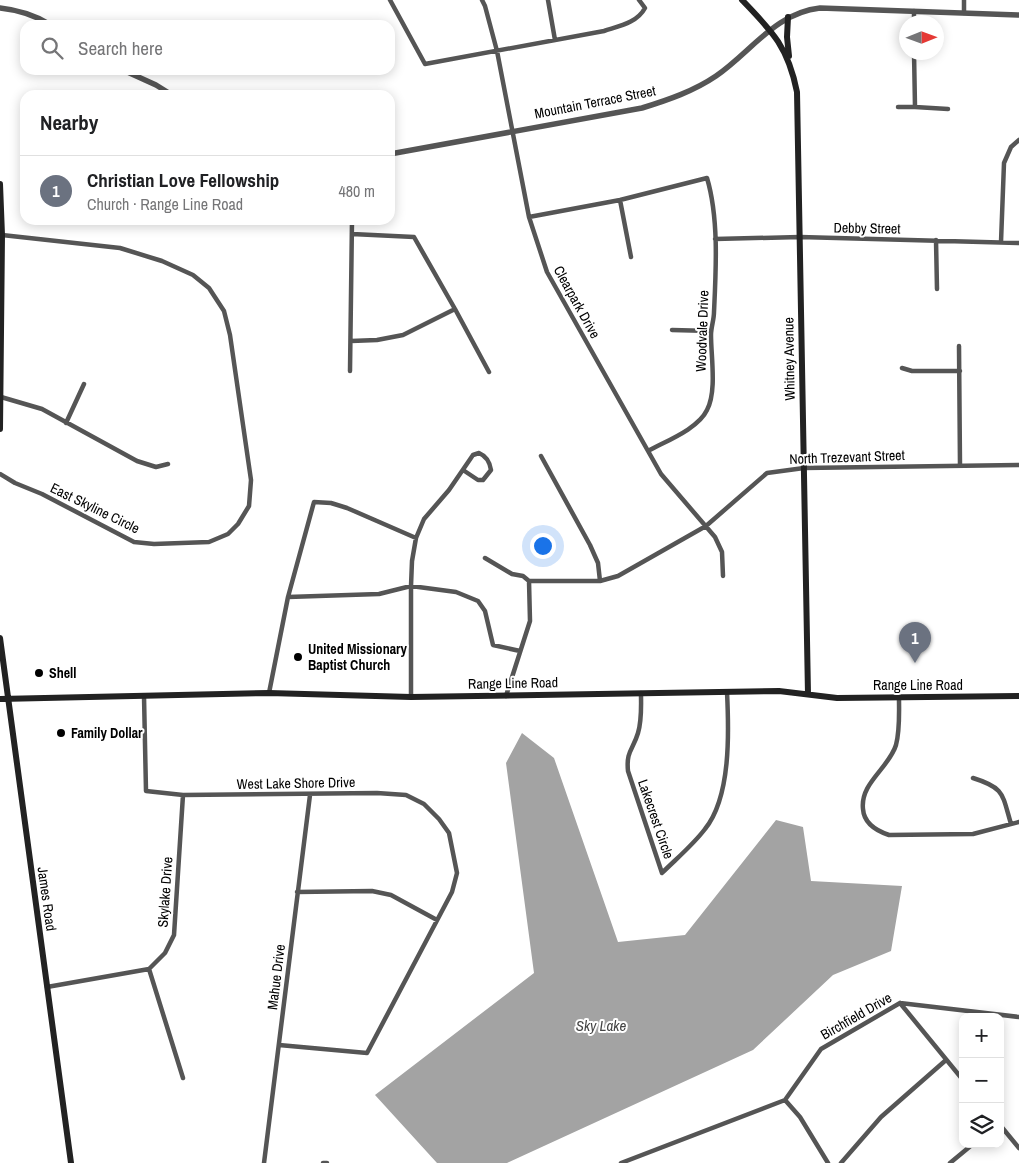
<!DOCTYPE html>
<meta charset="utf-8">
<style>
:root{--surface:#fff;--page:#f2f2f2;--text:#202124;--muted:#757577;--line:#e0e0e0;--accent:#0b8043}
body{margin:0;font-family:"Archivo Narrow",sans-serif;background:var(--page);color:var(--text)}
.controls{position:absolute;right:15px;bottom:15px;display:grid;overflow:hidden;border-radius:10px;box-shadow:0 2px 12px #0003}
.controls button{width:45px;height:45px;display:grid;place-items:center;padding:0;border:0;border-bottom:1px solid var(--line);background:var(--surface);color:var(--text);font:25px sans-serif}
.compass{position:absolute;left:899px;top:15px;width:45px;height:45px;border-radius:50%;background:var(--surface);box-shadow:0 2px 12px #0003;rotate:89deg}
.you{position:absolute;left:542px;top:545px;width:18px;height:18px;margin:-12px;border:4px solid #fff;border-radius:50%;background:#1a73e8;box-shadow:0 0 0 8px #1a73e833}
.badge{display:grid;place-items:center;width:32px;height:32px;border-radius:50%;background:var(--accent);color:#fff;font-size:16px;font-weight:700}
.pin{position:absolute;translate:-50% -41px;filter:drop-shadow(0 1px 2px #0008)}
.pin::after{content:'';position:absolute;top:26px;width:18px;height:15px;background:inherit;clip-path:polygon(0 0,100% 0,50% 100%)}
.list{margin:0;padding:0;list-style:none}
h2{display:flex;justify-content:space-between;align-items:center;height:65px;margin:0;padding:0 20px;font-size:21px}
h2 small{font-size:16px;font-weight:400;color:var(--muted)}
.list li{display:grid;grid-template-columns:32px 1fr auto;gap:15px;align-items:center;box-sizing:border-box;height:70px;padding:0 20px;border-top:1px solid var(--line)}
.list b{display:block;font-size:19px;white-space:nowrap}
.list p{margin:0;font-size:16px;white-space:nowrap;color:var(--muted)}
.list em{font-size:16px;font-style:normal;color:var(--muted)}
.icon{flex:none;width:28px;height:28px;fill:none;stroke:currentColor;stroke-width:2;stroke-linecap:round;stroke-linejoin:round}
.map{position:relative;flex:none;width:1019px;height:1163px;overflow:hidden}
.search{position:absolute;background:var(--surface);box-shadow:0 2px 12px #0003;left:20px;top:20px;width:375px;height:55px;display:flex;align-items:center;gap:12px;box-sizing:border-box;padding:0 18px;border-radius:15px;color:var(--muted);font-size:19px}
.panel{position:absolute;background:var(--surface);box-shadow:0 2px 12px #0003;left:20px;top:90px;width:375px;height:135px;border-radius:15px}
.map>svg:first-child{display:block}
</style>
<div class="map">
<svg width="1019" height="1163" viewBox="0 0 1019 1163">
<rect width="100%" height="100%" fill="#fff"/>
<path fill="#a3a3a3" d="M 522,733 L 554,758 L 618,942 L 685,935 L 776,820 L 803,827 L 811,881 L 902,886 L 891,951 L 833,975 L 753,1050 L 507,1163 L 437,1163 L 375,1095 L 534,973 L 506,763 Z"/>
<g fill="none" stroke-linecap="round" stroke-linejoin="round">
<path stroke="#555" stroke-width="4.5" d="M 390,0 L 425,64 L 604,31 C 619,26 637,23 645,8 L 639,0
M 482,0 L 485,6 L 497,51 L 529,217 L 547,272 L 661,474 L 715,537 L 722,552 L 723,576
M 548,0 L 555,40
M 914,11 L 914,22
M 964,13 L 964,0
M 914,52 L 915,107 L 948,109
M 898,107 L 915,107
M 620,200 L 631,257
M 529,217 L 620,200 L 707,178 C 719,218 716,270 714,312 C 714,320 711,327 711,335 C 711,357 717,391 707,410 C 698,429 666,441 648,451
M 352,234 L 414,237 L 455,309 L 489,372
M 715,239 L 800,237 L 1019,243
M 936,240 L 937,289
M 1001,242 L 1004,163 L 1011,147 L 1019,140
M 672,330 L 711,331
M 351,341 L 377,340 L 403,335 L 455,309
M 959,346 L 960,466
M 902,368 L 912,371 L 960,371
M 350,371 L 352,220
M 1,397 L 42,409 L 137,461 L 156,467 L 168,464
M 66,423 L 84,384
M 541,456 L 590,545 L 598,563 L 600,581
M 0,474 L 15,483 L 42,494 L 134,542 L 154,544 L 209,542 L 228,534 L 238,524 L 249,506 L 251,480 L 230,335 L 224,311 L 209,288 L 193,275 L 162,261 L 120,248 L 2,235
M 485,558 L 512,574 L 523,576 L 529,581
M 529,581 L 600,581 L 618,576 L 706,526 L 767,473 L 804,468 L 1019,465
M 288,597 L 379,594 L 411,586 L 456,592 L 478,601 L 485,611 L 493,645 L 520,651
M 269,693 L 288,597 L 314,502 L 331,503 L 347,508 L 416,538
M 641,693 C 641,707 642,720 638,733 C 633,750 626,751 628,771 L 662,873 C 676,859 693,845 705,829 C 731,797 729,732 727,692
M 144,696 L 146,791 L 183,795 L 377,793 L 406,795 L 424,804 L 439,819 L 449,833 L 457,873 L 452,892 L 367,1053 L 279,1045
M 506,696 L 530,621 L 529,581
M 411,697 L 411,586 L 412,561 L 416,538 L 424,519 L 449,490 L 473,455 L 479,453 C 486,456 490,463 491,470 L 483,480 L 478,480 L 463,470
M 899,698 C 899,713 900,730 896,745 C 889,768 860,783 863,809 C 864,824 877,831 889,835 L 973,834 L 1019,822
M 973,778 C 1005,788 1002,794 1011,824
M 297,892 L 372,891 L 391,895 L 437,920
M 149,969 L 183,1078
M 47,987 L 149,969 L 165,953 L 174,935 L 183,795
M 900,1003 L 963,1080
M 785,1100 L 800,1117 L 828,1163
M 1000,1125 L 1019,1148
M 264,1163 L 310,795
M 323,1163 L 327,1163
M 621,1163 L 785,1100 L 821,1049 L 900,1003 L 1019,1017
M 841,1163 L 881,1117 L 946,1060
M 950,1163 L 973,1144"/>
<path stroke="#555" stroke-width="5.5" d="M 0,8 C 19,10 35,15 51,25
M 123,70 L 156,85 L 172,95
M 390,154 L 642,108 C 668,100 694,91 716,76 C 751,52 775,13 820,8 L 1019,15"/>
<path stroke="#222" stroke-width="6" d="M 742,0 C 773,32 788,47 797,92 L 808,694
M 788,17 L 787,37 L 789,56
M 0,184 L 2,235 L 0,429
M 0,638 L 71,1163
M 0,699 L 269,693 L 411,697 L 779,691 L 837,698 L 1019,696"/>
</g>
<g fill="#000" stroke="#fff" stroke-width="2">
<circle cx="298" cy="657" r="5"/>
<circle cx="39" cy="673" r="5"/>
<circle cx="61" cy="733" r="5"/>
</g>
<g text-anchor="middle" stroke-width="4" stroke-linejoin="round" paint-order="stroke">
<g font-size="14" fill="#000" stroke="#fff">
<text transform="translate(595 102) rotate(-11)" y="5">Mountain Terrace Street</text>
<text transform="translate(867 228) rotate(1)" y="5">Debby Street</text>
<text transform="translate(577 302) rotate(61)" y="5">Clearpark Drive</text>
<text transform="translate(702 331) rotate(-88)" y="5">Woodvale Drive</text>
<text transform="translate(789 359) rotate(-91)" y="5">Whitney Avenue</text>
<text transform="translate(847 457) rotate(-2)" y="5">North Trezevant Street</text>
<text transform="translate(95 508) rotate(26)" y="5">East Skyline Circle</text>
<text transform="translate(513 683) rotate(-1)" y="5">Range Line Road</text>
<text x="918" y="690">Range Line Road</text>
<text transform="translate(296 783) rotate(-1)" y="5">West Lake Shore Drive</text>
<text transform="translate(656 819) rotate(71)" y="5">Lakecrest Circle</text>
<text transform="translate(165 892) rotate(-86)" y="5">Skylake Drive</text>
<text transform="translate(47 899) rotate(82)" y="5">James Road</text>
<text transform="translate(276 977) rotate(-83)" y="5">Mahue Drive</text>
<text transform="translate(856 1016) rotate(-30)" y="5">Birchfield Drive</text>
</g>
<g font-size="14" font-weight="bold" fill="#000" stroke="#fff" text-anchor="start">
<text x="308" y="654">United Missionary<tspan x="308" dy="16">Baptist Church</tspan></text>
<text x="49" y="678">Shell</text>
<text x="71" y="738">Family Dollar</text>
</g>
<g font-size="15" font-style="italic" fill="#444" stroke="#fff">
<text x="601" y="1031">Sky Lake</text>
</g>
</g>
</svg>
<div class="controls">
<button>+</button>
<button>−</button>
<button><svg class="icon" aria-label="layers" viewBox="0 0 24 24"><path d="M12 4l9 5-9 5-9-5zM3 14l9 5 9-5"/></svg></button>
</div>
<svg class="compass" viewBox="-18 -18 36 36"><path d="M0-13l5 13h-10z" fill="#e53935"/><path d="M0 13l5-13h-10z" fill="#757577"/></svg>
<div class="you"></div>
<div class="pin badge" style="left:915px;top:663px;background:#6b7280">1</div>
<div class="search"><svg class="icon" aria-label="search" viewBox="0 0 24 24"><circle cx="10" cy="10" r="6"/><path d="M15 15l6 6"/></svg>Search here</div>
<section class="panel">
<h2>Nearby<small></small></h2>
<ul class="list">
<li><span class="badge" style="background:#6b7280">1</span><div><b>Christian Love Fellowship</b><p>Church · Range Line Road</p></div><em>480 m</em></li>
</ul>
</section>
</div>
